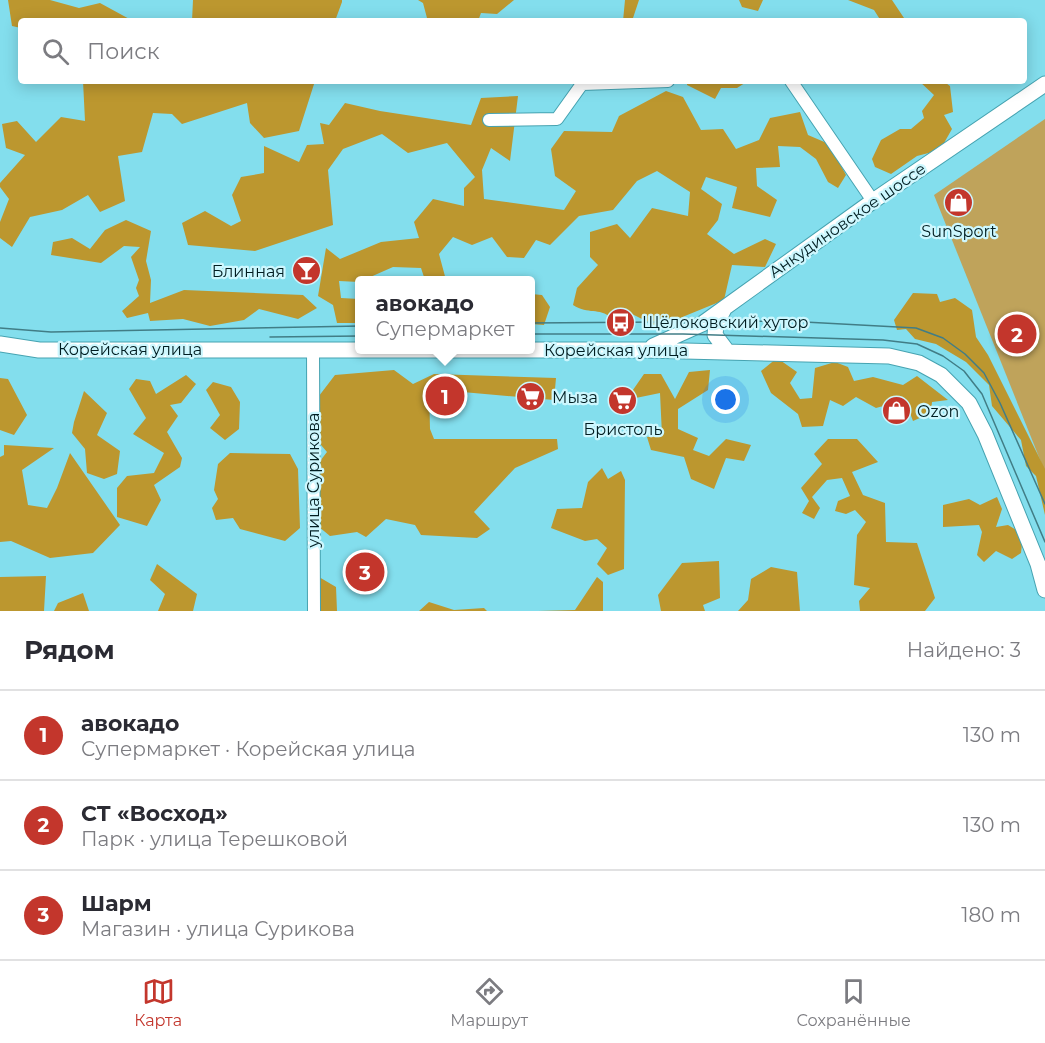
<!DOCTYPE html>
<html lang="ru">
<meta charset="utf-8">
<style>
:root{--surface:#fff;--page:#f2f2f3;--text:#2b2b33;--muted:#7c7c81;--line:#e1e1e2;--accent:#c3362c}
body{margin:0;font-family:Montserrat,sans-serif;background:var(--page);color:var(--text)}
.you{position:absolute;left:726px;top:400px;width:21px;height:21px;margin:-15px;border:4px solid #fff;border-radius:50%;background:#1a73e8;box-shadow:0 0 0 9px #1a73e833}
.badge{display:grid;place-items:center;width:39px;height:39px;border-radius:50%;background:var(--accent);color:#fff;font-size:20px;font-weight:700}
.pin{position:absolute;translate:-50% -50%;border:3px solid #fff;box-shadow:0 2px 6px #0006}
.popup{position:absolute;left:355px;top:276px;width:180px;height:78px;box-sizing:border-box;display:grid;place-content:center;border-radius:6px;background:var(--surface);filter:drop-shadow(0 2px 4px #0005);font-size:20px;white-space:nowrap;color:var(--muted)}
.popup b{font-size:22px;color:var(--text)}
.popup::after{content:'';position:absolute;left:50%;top:100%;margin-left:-12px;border:12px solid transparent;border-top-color:var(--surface)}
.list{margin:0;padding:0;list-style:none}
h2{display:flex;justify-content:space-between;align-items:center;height:78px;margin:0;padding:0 24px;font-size:26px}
h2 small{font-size:20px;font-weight:400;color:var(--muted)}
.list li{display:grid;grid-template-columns:39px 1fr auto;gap:18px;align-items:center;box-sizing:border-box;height:90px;padding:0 24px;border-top:2px solid var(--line)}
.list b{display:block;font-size:22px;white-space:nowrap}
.list p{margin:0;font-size:20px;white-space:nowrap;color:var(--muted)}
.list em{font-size:20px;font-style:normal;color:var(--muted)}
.icon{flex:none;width:33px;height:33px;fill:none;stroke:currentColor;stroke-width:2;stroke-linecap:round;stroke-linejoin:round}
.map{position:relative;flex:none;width:1045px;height:611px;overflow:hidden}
.search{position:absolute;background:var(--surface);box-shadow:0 3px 15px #0003;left:18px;right:18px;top:18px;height:66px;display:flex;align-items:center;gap:15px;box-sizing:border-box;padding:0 21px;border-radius:6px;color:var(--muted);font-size:22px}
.sheet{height:348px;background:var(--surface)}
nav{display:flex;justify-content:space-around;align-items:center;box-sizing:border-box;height:84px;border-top:2px solid var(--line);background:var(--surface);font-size:16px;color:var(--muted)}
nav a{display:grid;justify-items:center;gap:3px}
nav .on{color:var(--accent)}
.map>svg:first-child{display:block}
</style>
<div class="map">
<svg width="1045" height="611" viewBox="0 0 1045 611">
<rect width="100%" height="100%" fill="#83deed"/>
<path fill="#bfa35b" d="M 1045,119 L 1045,472 L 934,195 Z"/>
<path fill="#bc972f" d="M 8,0 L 50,0 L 79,8 L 100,3 L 133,21 L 21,21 L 21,28 L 12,26 Z
M 193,0 L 342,0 L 342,2 L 335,21 L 192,21 Z
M 418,0 L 514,0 L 497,14 L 481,13 L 478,21 L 427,18 L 423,3 Z
M 625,0 L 639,0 L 632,21 L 623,21 Z
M 739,0 L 763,0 L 758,11 L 742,7 Z
M 848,0 L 892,0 L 906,21 L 881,21 L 874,10 Z
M 83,81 L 315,81 L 299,131 L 264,138 L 250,123 L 247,103 L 182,124 L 172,114 L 153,113 L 142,152 L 118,156 L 125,201 L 100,212 L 88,195 L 62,210 L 30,217 L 12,247 L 0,238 L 0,222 L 9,199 L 0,187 L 0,183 L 25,155 L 6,148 L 2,124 L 17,121 L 36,142 L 61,117 L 85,121 Z
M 687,81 L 748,81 L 737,88 L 721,88 L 715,99 L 687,85 Z
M 919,81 L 943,81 L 950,86 L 953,112 L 944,115 L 952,129 L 940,150 L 917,156 L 891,174 L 875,167 L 872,159 L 881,140 L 900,129 L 911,129 L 924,118 L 922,111 L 934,95 Z
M 666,91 L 683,97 L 701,130 L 723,129 L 736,149 L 759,140 L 770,118 L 800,112 L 808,135 L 829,144 L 846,175 L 838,188 L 828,182 L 816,159 L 800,147 L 778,146 L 780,167 L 756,168 L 757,186 L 777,200 L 770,217 L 732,208 L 737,187 L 706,177 L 701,189 L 722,204 L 718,220 L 707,234 L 734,254 L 765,239 L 776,244 L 765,267 L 732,265 L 724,300 L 658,327 L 632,314 L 612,318 C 598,307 589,315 573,305 L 577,288 L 598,265 L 590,257 L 590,232 L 617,224 L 630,238 L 652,208 L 688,216 L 690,192 L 657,171 L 637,181 L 613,210 L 579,216 L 550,245 L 536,240 L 524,258 L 507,257 L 492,237 L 472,245 L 453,237 L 439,254 L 446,280 L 425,280 L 421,268 L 393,267 L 359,282 L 339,281 L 341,298 L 359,299 L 359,323 L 337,323 L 333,305 L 318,296 L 326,248 L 340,259 L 381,242 L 419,238 L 414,222 L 433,199 L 464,206 L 464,188 L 475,177 L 447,143 L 408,153 L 382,134 L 343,149 L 328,170 L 333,225 L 255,251 L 188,245 L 182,223 L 205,211 L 231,226 L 241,221 L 232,195 L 241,177 L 264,173 L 264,146 L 299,162 L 307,145 L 324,144 L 320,123 L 329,125 L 345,103 L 380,111 L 471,125 L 481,98 L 518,96 L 510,161 L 491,148 L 482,170 L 484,199 L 564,210 L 576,191 L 555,176 L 551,149 L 564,131 L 612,132 L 619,116 Z
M 126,220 L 151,231 L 146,261 L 151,280 L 150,303 L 184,290 L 303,295 L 317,308 L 298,319 L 259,309 L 244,320 L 210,326 L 183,319 L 150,321 L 148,313 L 127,318 L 122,311 L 139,296 L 136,288 L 139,280 L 131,257 L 140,247 L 124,246 L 101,263 L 51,255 L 53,242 L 72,238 L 90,249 L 105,230 Z
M 913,293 L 937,294 L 940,302 L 955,298 L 972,310 L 976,337 L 988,355 L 1045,469 L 1045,515 L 1036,476 L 1026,466 L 1021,440 L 992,406 L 989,385 L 966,362 L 936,344 L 915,339 L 906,329 L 897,330 L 894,320 Z
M 531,294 L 542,295 L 550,307 L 544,325 L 531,324 Z
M 777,358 L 797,372 L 790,383 L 800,399 L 812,398 L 815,368 L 835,362 L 848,367 L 854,381 L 873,377 L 903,385 L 917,376 L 948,400 L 932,402 L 931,413 L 913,421 L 905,400 L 876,408 L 856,397 L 843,406 L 830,400 L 823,426 L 802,427 L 798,414 L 771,393 L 761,371 Z
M 394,370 L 413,384 L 434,374 L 556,378 L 554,400 L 429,389 L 430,429 L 434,439 L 557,439 L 558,449 L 515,468 L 474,512 L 490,529 L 477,538 L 421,535 L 415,525 L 386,519 L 366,537 L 357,532 L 330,536 L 313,522 L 307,478 L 327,452 L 310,432 L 309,409 L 335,375 Z
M 710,370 L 708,390 L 678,409 L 678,429 L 698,438 L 693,450 L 709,456 L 726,439 L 751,445 L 744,461 L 726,458 L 714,489 L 691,479 L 684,457 L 651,450 L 647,437 L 662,435 L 660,393 L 626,400 L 644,374 L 661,374 L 675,399 L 689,372 Z
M 186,375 L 196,384 L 181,403 L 170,405 L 178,416 L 167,432 L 182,458 L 180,467 L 154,485 L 161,500 L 147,526 L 117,517 L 117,488 L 127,476 L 154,473 L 164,453 L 133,434 L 146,418 L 129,389 L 136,379 L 150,381 L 156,394 Z
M 0,378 L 8,379 L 27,415 L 14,435 L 0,430 Z
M 213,382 L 231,387 L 240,402 L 239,429 L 225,440 L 210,428 L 220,415 L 206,390 Z
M 84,391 L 107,413 L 97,435 L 120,451 L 117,474 L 104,479 L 87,473 L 85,449 L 72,433 L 74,422 Z
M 828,439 L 857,439 L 878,462 L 852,472 L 863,495 L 885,503 L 886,542 L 917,543 L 935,598 L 925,611 L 860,611 L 859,601 L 870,588 L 854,585 L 857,535 L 866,522 L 855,510 L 846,514 L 835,511 L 838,501 L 850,496 L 842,478 L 827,480 L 812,497 L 820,508 L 814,519 L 802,513 L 809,501 L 801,488 L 822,464 L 814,454 Z
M 4,445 L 54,448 L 22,470 L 28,505 L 47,508 L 57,488 L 70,453 L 120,525 L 93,553 L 50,558 L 11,541 L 0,542 L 0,457 L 4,455 Z
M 230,453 L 290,454 L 298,469 L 300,528 L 285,541 L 240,529 L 233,518 L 216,520 L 212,508 L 218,499 L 214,490 L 218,464 Z
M 602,468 L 608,479 L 621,471 L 625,480 L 624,569 L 608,575 L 597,564 L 607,548 L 597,539 L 585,541 L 551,528 L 557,509 L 582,508 L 588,482 Z
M 997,497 L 1002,509 L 996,527 L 1008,525 L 1023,534 L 1021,553 L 1012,559 L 996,551 L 984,562 L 977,555 L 982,532 L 979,525 L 943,527 L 943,505 L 969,499 L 980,505 Z
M 719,561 L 720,598 L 703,605 L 705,611 L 661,611 L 658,595 L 682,563 Z
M 157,564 L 197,594 L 193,611 L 158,611 L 165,594 L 150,580 Z
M 771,567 L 797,572 L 800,611 L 738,611 L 748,600 L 751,579 Z
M 46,576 L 44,611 L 0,611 L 0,577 Z
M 319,577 L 336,587 L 337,611 L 309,611 Z
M 597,577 L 603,582 L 603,611 L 538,611 L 575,610 Z
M 83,593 L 89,611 L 54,611 L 58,603 Z
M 429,602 L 454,610 L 484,608 L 487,611 L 419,611 Z"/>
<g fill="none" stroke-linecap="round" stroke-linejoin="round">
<defs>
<path id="minor" d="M 791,81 L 873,201
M 489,120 L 557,119 L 582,84 L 668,81
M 313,349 L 314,611"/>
<path id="tertiary" d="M 724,309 L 716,325 L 715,335 L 727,351
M 0,344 L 39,350 L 645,350 L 889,356 L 919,363 L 941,375 L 969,403 L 985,434 L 1038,564 L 1045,590
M 653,346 L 702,324 L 873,201 L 1045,84"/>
</defs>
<use href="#minor" stroke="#46a3b1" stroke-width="14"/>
<use href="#tertiary" stroke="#46a3b1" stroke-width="17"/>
<use href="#minor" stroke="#fff" stroke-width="12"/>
<use href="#tertiary" stroke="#fff" stroke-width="15"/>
<path stroke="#417d86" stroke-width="1.5" d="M 530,323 L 786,321 L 916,328 L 943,338 L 965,354 L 984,373 L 1000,403 L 1045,504
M 0,328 L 51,332 L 360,326
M 530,334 L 683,334 L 883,340 L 917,344 L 943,356 L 964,371 L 982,394 L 1045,542
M 270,337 L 360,336"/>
</g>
<defs>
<symbol id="shop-disc" viewBox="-11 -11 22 22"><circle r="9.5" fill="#c3362c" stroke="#cdf7fe"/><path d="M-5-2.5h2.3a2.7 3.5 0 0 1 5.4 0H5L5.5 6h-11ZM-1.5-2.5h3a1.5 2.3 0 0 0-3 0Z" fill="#fff"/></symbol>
<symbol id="bar-disc" viewBox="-11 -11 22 22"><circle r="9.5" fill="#c3362c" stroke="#cdf7fe"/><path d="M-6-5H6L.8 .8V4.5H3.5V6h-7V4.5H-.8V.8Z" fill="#fff"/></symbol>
<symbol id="bus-disc" viewBox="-11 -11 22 22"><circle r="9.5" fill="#c3362c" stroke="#cdf7fe"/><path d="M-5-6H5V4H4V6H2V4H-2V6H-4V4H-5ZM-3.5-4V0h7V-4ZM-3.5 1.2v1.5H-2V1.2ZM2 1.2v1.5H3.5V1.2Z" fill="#fff"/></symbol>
<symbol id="supermarket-disc" viewBox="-11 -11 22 22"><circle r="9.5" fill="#c3362c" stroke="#cdf7fe"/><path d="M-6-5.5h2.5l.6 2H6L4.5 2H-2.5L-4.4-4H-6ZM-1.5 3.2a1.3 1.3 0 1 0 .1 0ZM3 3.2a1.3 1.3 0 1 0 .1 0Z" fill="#fff"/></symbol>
</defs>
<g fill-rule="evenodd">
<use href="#shop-disc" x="942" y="186" width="33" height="33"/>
<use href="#bar-disc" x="290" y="254" width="33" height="33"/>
<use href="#bus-disc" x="604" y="306" width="33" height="33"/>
<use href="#supermarket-disc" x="514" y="380" width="33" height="33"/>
<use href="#supermarket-disc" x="606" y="384" width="33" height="33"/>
<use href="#shop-disc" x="880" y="394" width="33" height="33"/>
</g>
<g text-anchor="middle" stroke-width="4.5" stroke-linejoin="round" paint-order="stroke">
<g font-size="16" fill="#011d21" stroke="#cdf7fe">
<text transform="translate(847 220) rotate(-35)" y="6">Анкудиновское шоссе</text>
<text x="130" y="355">Корейская улица</text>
<text x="616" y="356">Корейская улица</text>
<text transform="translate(313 480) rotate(-90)" y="6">улица Сурикова</text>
</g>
<g font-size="16" fill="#011d21" stroke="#cdf7fe" text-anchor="start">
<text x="959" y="237" text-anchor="middle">SunSport</text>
<text x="285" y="277" text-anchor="end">Блинная</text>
<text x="642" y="328">Щёлоковский хутор</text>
<text x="552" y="403">Мыза</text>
<text x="917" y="417">Ozon</text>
<text x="623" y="435" text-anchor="middle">Бристоль</text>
</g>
</g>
</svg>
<div class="you"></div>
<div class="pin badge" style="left:445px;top:396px">1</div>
<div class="popup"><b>авокадо</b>Супермаркет</div>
<div class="pin badge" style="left:1017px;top:334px">2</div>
<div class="pin badge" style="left:365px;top:572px">3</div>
<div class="search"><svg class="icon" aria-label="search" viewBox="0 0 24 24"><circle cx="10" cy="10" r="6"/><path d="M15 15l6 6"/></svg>Поиск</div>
</div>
<section class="sheet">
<h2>Рядом<small>Найдено: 3</small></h2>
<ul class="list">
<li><span class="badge">1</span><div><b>авокадо</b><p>Супермаркет · Корейская улица</p></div><em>130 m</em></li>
<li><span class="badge">2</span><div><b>СТ «Восход»</b><p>Парк · улица Терешковой</p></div><em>130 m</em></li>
<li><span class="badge">3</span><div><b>Шарм</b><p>Магазин · улица Сурикова</p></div><em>180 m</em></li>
</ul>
</section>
<nav>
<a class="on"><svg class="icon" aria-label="map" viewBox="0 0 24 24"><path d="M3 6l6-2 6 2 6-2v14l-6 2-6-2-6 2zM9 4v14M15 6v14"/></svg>Карта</a>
<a><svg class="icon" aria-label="directions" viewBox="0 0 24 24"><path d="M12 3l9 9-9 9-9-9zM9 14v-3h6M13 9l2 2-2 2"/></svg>Маршрут</a>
<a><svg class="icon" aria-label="saved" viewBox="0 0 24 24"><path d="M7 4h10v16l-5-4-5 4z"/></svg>Сохранённые</a>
</nav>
